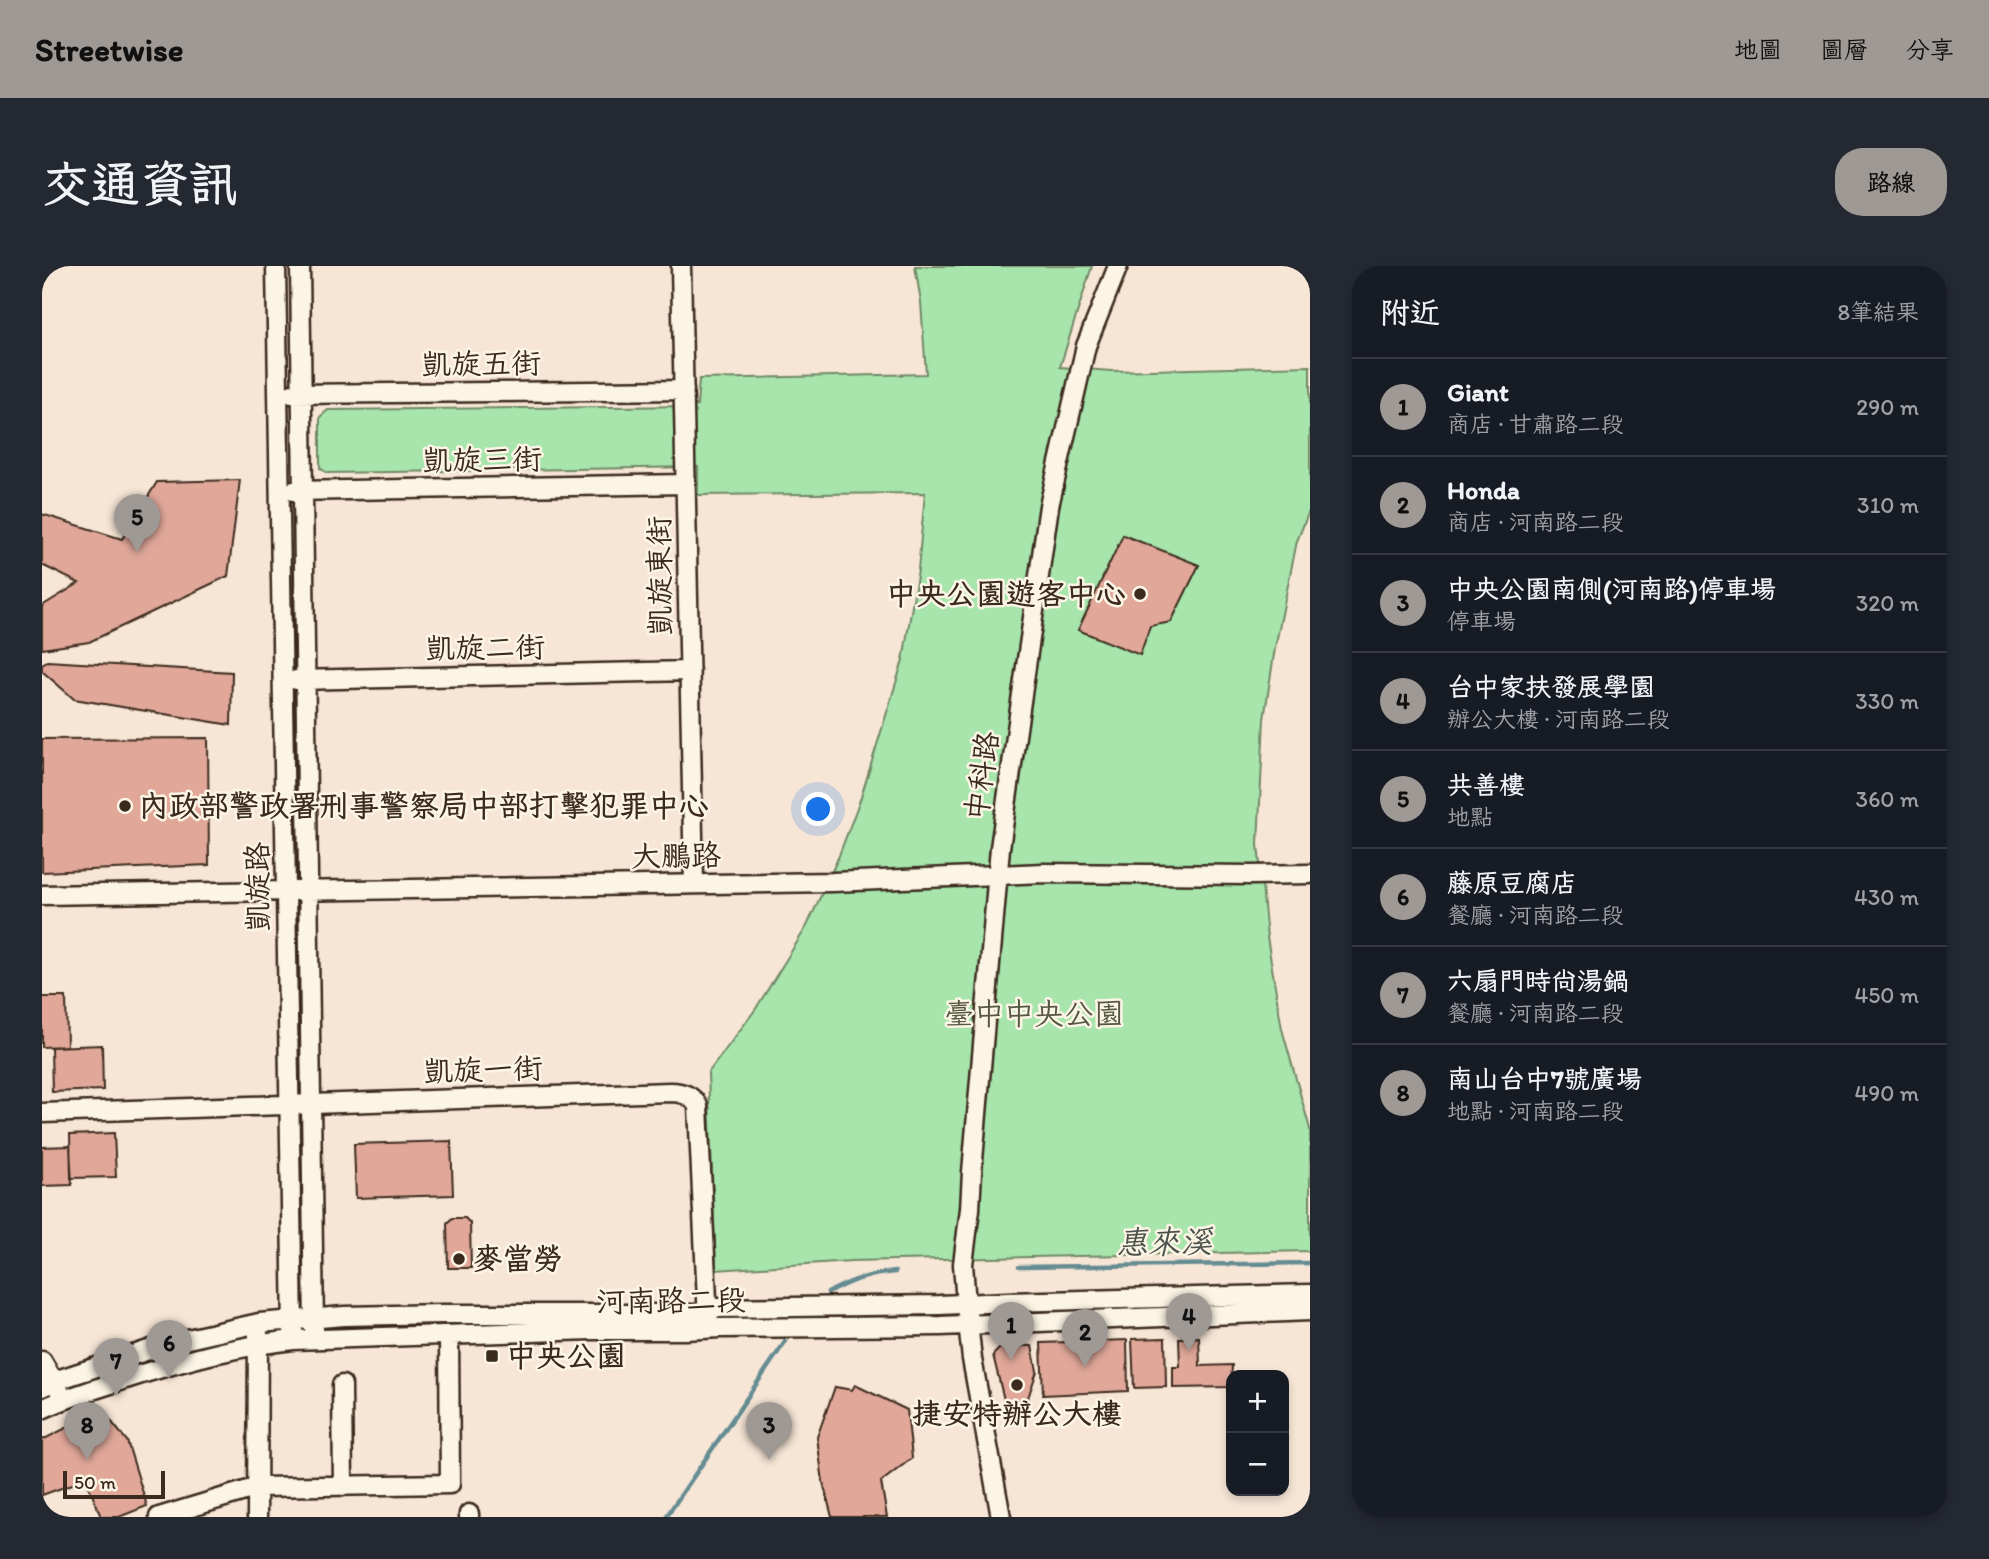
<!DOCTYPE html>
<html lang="zh-TW">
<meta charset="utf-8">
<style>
:root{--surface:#171b24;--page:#242831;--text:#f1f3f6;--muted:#9ea1a6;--line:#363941;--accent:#9f9995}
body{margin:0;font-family:Itim,"LXGW WenKai TC",sans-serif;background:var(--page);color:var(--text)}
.controls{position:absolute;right:21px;bottom:21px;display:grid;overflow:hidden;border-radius:14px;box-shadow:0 4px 10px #0003}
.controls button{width:63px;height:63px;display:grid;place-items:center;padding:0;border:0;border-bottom:2px solid var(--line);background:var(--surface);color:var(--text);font:35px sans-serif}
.scale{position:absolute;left:21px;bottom:18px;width:102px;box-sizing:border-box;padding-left:7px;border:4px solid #3b2a1e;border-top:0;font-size:19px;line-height:24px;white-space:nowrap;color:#3b2a1e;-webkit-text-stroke:5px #fcf5e5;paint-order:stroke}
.you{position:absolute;left:777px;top:544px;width:24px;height:24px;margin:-18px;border:5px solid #fff;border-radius:50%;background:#1a73e8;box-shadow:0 0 0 10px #1a73e833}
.badge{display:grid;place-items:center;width:46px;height:46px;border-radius:50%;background:var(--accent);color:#111;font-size:23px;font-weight:700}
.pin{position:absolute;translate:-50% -58px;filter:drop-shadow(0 2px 4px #0008)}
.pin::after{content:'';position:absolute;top:37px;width:24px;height:21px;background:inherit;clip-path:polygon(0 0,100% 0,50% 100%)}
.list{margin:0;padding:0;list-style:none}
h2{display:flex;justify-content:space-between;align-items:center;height:91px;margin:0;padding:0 28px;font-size:30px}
h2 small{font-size:23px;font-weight:400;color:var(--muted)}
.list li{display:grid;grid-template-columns:46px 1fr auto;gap:21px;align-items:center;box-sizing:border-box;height:98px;padding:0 28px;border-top:2px solid var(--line)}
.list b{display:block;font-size:26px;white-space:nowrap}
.list p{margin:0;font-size:23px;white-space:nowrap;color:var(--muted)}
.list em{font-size:23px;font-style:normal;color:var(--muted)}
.map{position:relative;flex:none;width:1268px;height:1251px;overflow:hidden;border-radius:28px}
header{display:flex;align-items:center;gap:42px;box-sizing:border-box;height:98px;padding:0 35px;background:var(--accent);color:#111}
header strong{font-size:33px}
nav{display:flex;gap:38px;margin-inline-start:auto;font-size:24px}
.intro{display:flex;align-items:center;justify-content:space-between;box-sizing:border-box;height:168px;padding:0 42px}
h1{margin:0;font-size:49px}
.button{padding:18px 32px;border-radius:28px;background:var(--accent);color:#111;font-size:24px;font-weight:700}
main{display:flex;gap:42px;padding:0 42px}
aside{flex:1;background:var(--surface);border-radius:28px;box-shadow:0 4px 10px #0003}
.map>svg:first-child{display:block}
</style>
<header>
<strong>Streetwise</strong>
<nav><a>地圖</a><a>圖層</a><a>分享</a></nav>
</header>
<div class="intro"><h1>交通資訊</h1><a class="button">路線</a></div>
<main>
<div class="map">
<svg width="1268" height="1251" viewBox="0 0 1268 1251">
<rect width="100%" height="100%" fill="#f7e6d6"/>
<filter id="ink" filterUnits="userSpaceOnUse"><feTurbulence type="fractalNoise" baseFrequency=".0143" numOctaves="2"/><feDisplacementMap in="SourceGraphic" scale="14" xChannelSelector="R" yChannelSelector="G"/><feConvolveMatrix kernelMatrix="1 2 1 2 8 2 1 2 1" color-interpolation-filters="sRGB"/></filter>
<g filter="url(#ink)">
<path fill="#a7e5ad" stroke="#718866" stroke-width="2" d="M 873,0 L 1050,0 L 1018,101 L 1069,105 L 1268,100 L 1268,243 L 1255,275 L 1233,382 L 1222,453 L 1216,578 L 1225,671 L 1240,763 L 1268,863 L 1268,985 L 809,995 L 674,1004 L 666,807 L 713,744 L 765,660 L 796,592 L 819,531 L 861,394 L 876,304 L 883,227 L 656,229 L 656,201 L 285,207 L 278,202 L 278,151 L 286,144 L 655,140 L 657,113 L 884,108 L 879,36 Z"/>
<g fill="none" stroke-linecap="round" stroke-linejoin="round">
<path stroke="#658c92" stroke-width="4.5" d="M 977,1001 L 1268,997
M 786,1027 C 808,1014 828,1008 853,1006
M 624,1251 L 743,1076"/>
</g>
<path fill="#e1a89a" stroke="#3b2a1e" stroke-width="2" d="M 198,214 L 186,310 L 47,376 L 0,383 L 0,340 L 37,317 L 0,299 L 0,248 L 80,273 L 115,216 Z
M 1081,269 L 1157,299 L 1129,356 L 1108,360 L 1098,389 L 1036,364 Z
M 5,395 L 190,406 L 189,459 L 32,433 L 0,405 L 0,398 Z
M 166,472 L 167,599 L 0,606 L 0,473 Z
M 0,731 L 24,731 L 25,780 L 0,781 Z
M 60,779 L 61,824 L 10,826 L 9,781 Z
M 72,867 L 74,911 L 29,912 L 28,869 Z
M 409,875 L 411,929 L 314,932 L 312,878 Z
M 28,880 L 30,919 L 0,920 L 0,881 Z
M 410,952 L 423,952 L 428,957 L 429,1002 L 406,1002 L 405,957 Z
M 1157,1071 L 1158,1100 L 1190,1099 L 1189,1121 L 1131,1122 L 1131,1101 L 1138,1101 L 1137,1072 Z
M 1123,1072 L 1124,1121 L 1092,1122 L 1090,1073 Z
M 1085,1074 L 1086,1125 L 1001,1129 L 999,1077 Z
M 961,1079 L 990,1080 L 995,1105 L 986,1132 L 963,1138 L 951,1089 Z
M 813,1119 L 865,1144 L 870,1192 L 839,1216 L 845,1251 L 790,1251 L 781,1216 L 775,1171 L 793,1121 L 810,1124 Z
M 60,1144 L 85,1175 L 105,1240 L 77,1251 L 59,1251 L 44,1213 L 0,1229 L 0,1174 Z"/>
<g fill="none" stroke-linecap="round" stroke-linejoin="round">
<defs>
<path id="minor" d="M 234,0 L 251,1064
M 258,0 L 272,1064
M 639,0 L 652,618
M 250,128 L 642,124
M 251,225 L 644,218
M 254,414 L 648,405
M 0,629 L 791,616 L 1002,607 L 1209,609 L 1268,608
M 0,847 L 628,826 C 640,826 650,829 656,840 L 666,1056
M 0,1095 L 17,1124
M 300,1119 L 301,1220
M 0,1121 L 12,1115 L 128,1077 L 217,1057 L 302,1050 L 401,1048 L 655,1048 L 676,1042 L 897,1039 L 966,1036 L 1268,1028
M 0,1143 C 28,1130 57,1122 87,1112 C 141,1095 195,1080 251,1074 L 550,1064 L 644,1064 L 677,1062 L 898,1060 L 1268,1045
M 427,1248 L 427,1251
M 117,1251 L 216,1221 L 408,1218 L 407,1069
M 215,1251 L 216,1067
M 959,1251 L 930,1093 L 924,1038 L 921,998 L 928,943 L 930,906 L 958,582 L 1007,240 L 1044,80 L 1076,0"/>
</defs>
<use href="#minor" stroke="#3b2a1e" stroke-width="23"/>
<use href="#minor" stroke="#fcf5e5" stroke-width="18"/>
</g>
</g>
<g fill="#3b2a1e" stroke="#fcf5e5" stroke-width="2.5">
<circle cx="1098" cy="328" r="7"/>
<circle cx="83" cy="540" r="7"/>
<circle cx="417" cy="993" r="7"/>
<rect x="443" y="1083" width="14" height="14" rx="3.5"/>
<circle cx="975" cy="1119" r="7"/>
</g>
<g text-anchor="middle" stroke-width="5" stroke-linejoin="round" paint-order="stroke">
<g font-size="30" fill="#3b2a1e" stroke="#fcf5e5">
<text transform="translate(439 98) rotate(-1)" y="10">凱旋五街</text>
<text transform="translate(440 194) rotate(-1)" y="10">凱旋三街</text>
<text transform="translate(618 310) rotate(-91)" y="10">凱旋東街</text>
<text transform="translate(443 382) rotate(-1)" y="10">凱旋二街</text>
<text transform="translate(940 510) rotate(-82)" y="10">中科路</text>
<text transform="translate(634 590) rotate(-1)" y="10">大鵬路</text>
<text transform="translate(216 621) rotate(-91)" y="10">凱旋路</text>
<text transform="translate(441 804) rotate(-2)" y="10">凱旋一街</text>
<text transform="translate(629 1035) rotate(-1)" y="10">河南路二段</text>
</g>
<g font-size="30" font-weight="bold" fill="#3b2a1e" stroke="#fcf5e5" text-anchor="start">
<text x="1084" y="338" text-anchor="end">中央公園遊客中心</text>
<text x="97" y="550">內政部警政署刑事警察局中部打擊犯罪中心</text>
<text x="431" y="1003">麥當勞</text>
<text x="464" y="1100">中央公園</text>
<text x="975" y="1158" text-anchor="middle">捷安特辦公大樓</text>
</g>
<g font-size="30" fill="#565942" stroke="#fcf5e5">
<text x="992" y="758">臺中中央公園</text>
</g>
<g font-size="32" font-style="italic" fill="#4c534e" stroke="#fcf5e5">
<text transform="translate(1122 976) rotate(-1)" y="11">惠來溪</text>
</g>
</g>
</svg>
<div class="controls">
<button>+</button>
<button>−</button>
</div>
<div class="scale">50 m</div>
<div class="you"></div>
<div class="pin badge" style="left:969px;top:1094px">1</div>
<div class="pin badge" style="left:1043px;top:1101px">2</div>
<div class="pin badge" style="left:727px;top:1194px">3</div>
<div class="pin badge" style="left:1147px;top:1085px">4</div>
<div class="pin badge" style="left:95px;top:286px">5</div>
<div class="pin badge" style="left:127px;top:1112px">6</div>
<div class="pin badge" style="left:74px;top:1130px">7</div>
<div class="pin badge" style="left:45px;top:1194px">8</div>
</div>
<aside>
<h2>附近<small>8筆結果</small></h2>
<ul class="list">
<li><span class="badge">1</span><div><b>Giant</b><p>商店 · 甘肅路二段</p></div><em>290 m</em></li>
<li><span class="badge">2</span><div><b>Honda</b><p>商店 · 河南路二段</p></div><em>310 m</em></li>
<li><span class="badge">3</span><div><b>中央公園南側(河南路)停車場</b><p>停車場</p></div><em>320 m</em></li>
<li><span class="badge">4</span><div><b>台中家扶發展學園</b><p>辦公大樓 · 河南路二段</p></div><em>330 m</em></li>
<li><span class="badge">5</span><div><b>共善樓</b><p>地點</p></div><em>360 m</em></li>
<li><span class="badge">6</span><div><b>藤原豆腐店</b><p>餐廳 · 河南路二段</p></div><em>430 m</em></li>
<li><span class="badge">7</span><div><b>六扇門時尚湯鍋</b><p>餐廳 · 河南路二段</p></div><em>450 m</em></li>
<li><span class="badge">8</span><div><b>南山台中7號廣場</b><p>地點 · 河南路二段</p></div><em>490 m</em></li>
</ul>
</aside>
</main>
